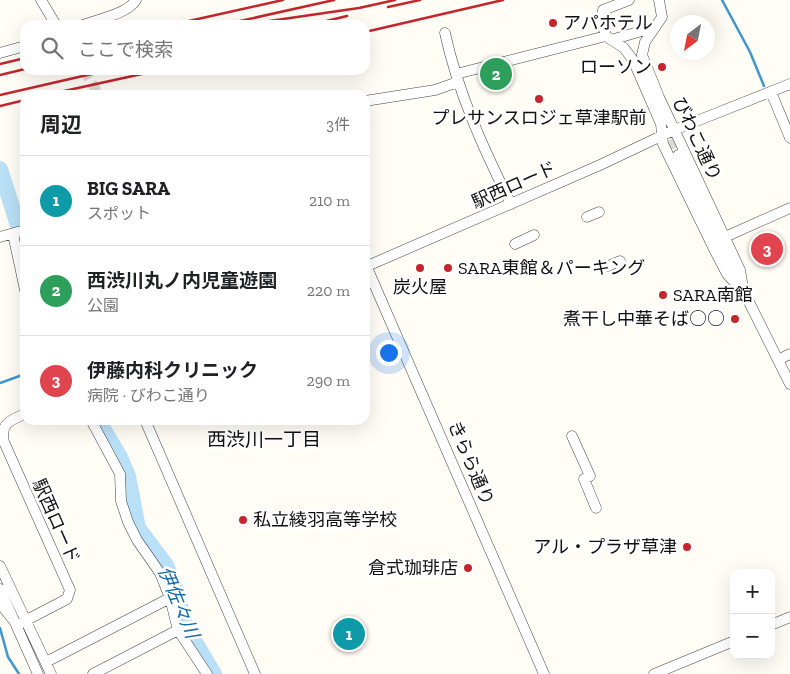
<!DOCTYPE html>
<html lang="ja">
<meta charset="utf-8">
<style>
:root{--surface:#fff;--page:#f2f2f2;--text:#202124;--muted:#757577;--line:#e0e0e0;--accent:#b45309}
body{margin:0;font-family:"Zilla Slab","Noto Sans JP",serif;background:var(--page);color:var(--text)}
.controls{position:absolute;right:15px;bottom:15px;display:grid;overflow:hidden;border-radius:10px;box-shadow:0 5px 20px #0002}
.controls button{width:45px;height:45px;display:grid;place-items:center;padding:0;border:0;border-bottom:1px solid var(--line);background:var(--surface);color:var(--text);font:25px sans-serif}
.compass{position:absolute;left:670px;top:15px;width:45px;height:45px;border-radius:50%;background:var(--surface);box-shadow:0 5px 20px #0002;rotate:212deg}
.you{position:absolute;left:388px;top:352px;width:18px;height:18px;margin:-12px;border:4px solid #fff;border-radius:50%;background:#1a73e8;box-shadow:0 0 0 8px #1a73e833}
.badge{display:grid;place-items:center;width:32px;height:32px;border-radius:50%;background:var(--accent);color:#fff;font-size:16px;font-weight:700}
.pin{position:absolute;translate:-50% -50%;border:2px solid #fff;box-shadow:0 1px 5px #0006}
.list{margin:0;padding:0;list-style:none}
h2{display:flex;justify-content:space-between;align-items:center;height:65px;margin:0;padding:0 20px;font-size:21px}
h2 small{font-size:16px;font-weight:400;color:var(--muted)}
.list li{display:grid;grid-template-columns:32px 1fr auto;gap:15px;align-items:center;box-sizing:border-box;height:90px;padding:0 20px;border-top:1px solid var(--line)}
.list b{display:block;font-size:19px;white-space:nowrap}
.list p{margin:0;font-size:16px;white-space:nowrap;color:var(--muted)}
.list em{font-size:16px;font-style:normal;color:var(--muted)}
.icon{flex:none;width:28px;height:28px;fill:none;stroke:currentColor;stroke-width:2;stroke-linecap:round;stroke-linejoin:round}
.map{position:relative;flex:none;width:790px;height:674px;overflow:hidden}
.search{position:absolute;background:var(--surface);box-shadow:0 5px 20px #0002;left:20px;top:20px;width:350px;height:55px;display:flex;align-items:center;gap:12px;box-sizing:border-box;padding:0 18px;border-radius:15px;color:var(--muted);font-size:19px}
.panel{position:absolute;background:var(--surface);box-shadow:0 5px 20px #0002;left:20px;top:90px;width:350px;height:335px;border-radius:15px}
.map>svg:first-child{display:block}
</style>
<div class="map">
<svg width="790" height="674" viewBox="0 0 790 674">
<rect width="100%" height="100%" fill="#fffdf5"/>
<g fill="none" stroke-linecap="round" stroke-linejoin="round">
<path stroke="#3f96cf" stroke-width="2.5" d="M 722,0 L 750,52 L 764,86
M 0,383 L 25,374
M 0,628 L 8,657 L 19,674"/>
<path stroke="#b9e0f7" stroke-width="16" d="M 0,169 L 25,247
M 98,420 L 120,457 L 128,476 L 138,528 L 166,565 L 175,587 L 185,625 L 214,674"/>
<path stroke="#dbdad3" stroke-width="10" stroke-dasharray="10 5" stroke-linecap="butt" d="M 84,70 L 99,95
M 666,125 L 678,155"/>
<defs>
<path id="minor" d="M 41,0 L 56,25
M 659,0 L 662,17 L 645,42 L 642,55 L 659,97 L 740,270 L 744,293
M 83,25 C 99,19 127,14 136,0
M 445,33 C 458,93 484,150 511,204
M 606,36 L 624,48 L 633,60 L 661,124 L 663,144 L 716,253 L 727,274 L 745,294 L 790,384
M 606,36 L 601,20 L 603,10 L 629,0
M 611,40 L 655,27
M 0,53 L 25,46
M 456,74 L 606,36
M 771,92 L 790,138
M 365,101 L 435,90 L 458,82
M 678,155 L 734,273
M 587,217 L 599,212
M 13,234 L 25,290
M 0,237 L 25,230
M 725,237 L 790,208
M 515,244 L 534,235
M 365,263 L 544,674
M 608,266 L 620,261
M 365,267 L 600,165 L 674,130 L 790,84
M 778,360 L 790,354
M 91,420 L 120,474 L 121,501 L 128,522 L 137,540 L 160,573 L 170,598 L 178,630 L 207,674
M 145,420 L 255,674
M 572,436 L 590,476 L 584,479 L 596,508
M 0,566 L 51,674
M 0,589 L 38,674
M 0,603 L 17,625 L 67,599 L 70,590 L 4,442 C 0,424 10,420 25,414
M 771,625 L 790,617
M 46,662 L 170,598
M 93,674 L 178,630
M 654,674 L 734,641"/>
</defs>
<use href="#minor" stroke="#444" stroke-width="11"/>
<use href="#minor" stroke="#fff" stroke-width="10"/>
<path stroke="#c4262e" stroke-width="2.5" d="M 388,7 L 420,0
M 171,25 L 283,0
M 222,25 L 334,0
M 242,25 L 359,8 L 395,0
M 310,25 L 347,16
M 365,32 L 503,0
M 0,64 L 25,58
M 0,75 L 25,69
M 0,95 L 109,70
M 46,95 L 160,70
M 0,106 L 25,100"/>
</g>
<g fill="#c4262e" stroke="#fff" stroke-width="2">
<circle cx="553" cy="23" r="5"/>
<circle cx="662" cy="67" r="5"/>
<circle cx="539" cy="99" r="5"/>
<circle cx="420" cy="268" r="5"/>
<circle cx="448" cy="268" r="5"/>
<circle cx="663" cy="295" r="5"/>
<circle cx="735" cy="319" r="5"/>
<circle cx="243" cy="520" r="5"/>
<circle cx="687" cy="547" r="5"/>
<circle cx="468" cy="568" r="5"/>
</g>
<g text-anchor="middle" stroke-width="5" stroke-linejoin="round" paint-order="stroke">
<g font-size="18" fill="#111" stroke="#fff" text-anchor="start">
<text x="563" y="29">アパホテル</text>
<text x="652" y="73" text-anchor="end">ローソン</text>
<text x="539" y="124" text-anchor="middle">プレサンスロジェ草津駅前</text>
<text x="458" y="274">SARA東館＆パーキング</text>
<text x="420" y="293" text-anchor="middle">炭火屋</text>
<text x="673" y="301">SARA南館</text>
<text x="725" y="325" text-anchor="end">煮干し中華そば○○</text>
<text x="253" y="526">私立綾羽高等学校</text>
<text x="677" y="553" text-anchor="end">アル・プラザ草津</text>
<text x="458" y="574" text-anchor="end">倉式珈琲店</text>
</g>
<g font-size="18" fill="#111" stroke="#fff">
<text transform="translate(697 139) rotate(65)" y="6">びわこ通り</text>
<text transform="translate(514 185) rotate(-24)" y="6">駅西ロード</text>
<text transform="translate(471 463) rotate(67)" y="6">きらら通り</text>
<text transform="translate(56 521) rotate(66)" y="6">駅西ロード</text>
</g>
<g font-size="19" fill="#111" stroke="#fff">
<text x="264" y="446">西渋川一丁目</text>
</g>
<g font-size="19" font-style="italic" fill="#1768a6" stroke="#fff">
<text transform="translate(179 602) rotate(67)" y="7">伊佐々川</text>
</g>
</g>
</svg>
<div class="controls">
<button>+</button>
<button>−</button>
</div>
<svg class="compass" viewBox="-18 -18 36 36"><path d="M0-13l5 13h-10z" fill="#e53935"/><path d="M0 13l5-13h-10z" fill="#757577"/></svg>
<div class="you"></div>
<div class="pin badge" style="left:349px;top:634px;background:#0f9aa8">1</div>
<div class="pin badge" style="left:496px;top:74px;background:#2e9e5b">2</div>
<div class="pin badge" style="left:767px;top:249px;background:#e0444e">3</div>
<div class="search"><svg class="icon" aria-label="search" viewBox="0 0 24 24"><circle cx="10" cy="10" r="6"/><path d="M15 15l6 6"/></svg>ここで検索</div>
<section class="panel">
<h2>周辺<small>3件</small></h2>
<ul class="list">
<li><span class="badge" style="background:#0f9aa8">1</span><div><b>BIG SARA</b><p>スポット</p></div><em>210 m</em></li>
<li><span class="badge" style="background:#2e9e5b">2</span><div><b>西渋川丸ノ内児童遊園</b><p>公園</p></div><em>220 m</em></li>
<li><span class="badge" style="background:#e0444e">3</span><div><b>伊藤内科クリニック</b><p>病院 · びわこ通り</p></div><em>290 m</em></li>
</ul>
</section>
</div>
